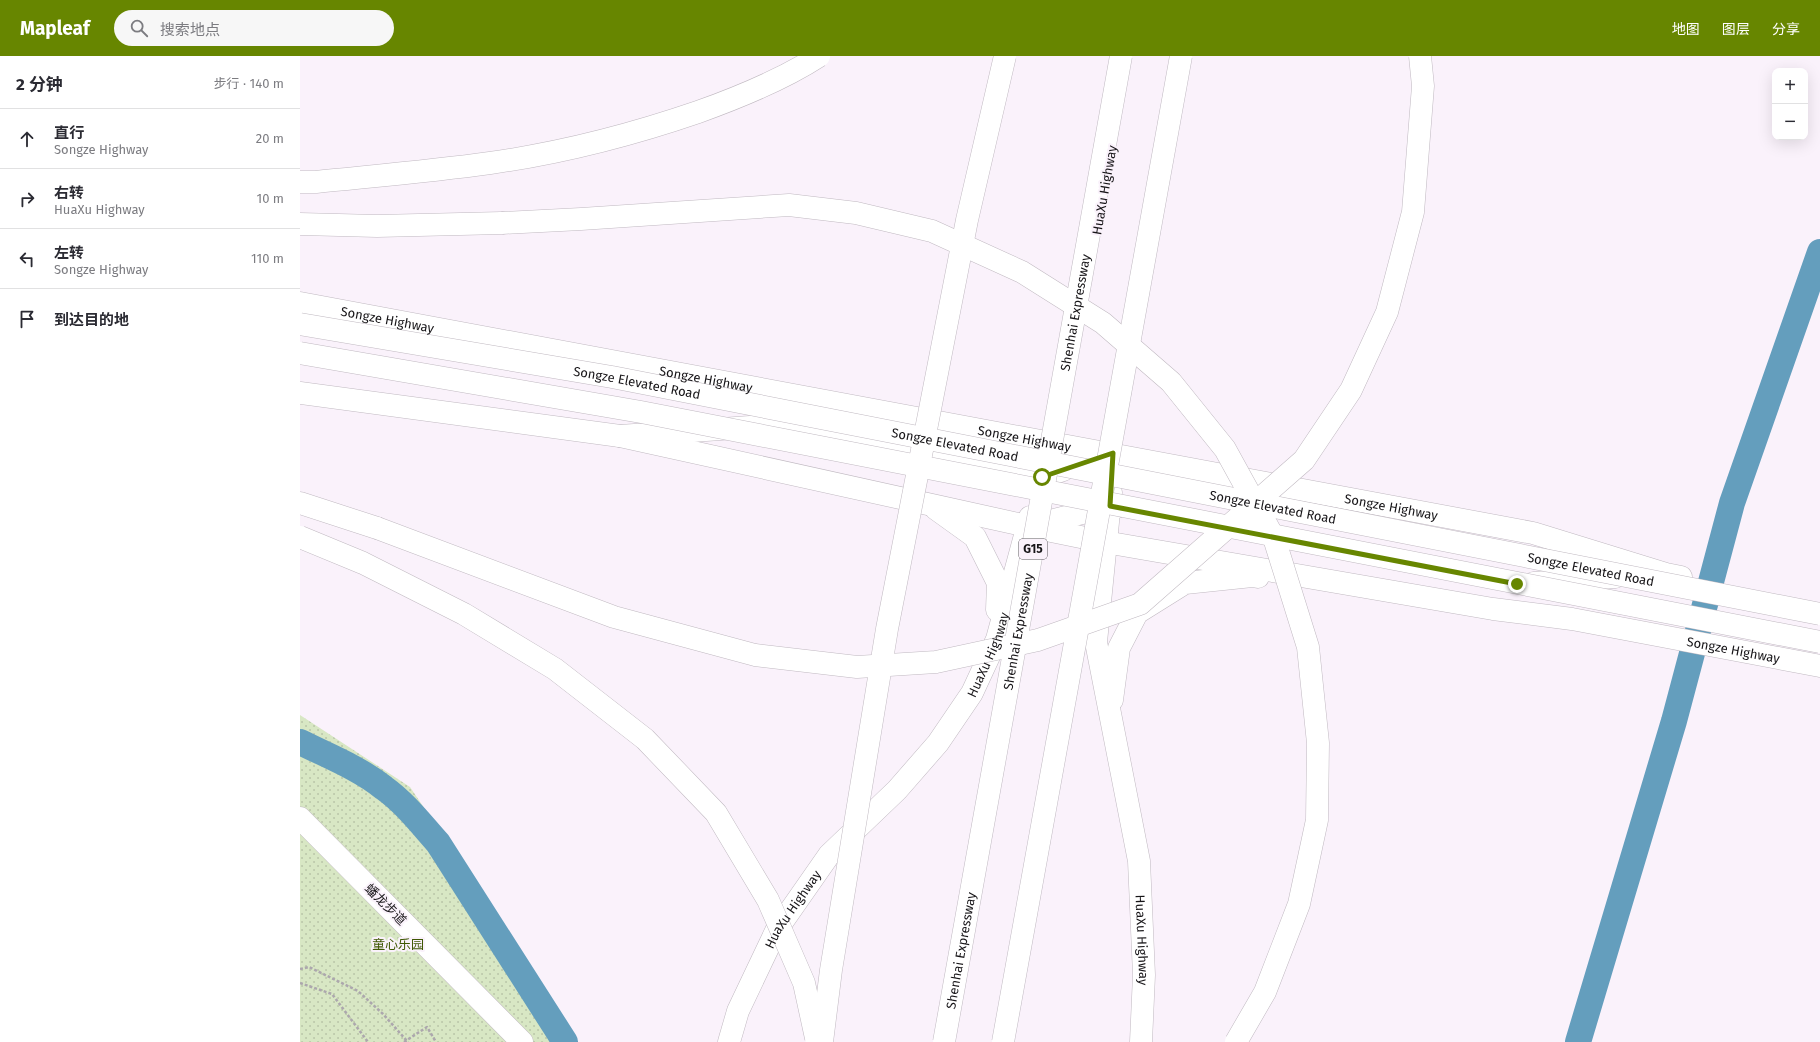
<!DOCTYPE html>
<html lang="zh">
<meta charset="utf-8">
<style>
:root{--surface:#fff;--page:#f7f7f7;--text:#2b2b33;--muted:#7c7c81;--line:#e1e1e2;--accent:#678600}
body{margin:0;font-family:"Fira Sans","Noto Sans SC",sans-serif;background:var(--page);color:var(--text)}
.controls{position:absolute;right:12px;top:12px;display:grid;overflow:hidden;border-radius:8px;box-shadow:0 4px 16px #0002}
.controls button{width:36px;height:36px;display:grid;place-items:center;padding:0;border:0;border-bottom:1px solid var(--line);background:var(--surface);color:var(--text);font:20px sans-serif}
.stop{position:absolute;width:12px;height:12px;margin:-9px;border:3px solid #678600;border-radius:50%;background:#fff}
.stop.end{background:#678600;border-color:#fff;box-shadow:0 1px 4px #0008}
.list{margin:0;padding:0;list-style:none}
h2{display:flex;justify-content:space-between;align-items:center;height:52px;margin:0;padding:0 16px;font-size:17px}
h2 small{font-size:13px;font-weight:400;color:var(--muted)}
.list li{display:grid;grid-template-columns:26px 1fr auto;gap:12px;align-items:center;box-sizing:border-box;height:60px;padding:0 16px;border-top:1px solid var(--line)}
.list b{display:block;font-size:15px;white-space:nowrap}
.list p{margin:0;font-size:13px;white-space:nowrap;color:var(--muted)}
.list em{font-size:13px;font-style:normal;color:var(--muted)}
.icon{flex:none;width:22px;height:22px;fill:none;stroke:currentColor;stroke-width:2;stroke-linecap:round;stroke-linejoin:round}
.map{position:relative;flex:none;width:1520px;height:986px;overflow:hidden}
header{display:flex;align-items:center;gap:24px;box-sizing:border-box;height:56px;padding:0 20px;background:var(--accent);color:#fff}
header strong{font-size:19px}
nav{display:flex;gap:22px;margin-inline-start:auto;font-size:14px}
.search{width:280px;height:36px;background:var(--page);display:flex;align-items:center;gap:10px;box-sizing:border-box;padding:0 14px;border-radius:22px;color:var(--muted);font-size:15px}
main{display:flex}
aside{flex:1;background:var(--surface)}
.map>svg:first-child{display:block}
</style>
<header>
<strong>Mapleaf</strong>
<div class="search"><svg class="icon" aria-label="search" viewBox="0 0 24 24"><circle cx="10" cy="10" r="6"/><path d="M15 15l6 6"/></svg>搜索地点</div>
<nav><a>地图</a><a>图层</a><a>分享</a></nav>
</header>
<main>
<aside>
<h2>2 分钟<small>步行 · 140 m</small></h2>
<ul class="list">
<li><svg class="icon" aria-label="ahead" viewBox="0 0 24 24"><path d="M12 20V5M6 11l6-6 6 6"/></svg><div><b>直行</b><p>Songze Highway</p></div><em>20 m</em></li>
<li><svg class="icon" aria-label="right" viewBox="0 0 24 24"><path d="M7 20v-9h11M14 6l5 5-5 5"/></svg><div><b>右转</b><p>HuaXu Highway</p></div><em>10 m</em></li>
<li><svg class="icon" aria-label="left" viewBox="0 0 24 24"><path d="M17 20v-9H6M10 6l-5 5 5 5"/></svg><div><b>左转</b><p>Songze Highway</p></div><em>110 m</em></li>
<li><svg class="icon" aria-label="arrive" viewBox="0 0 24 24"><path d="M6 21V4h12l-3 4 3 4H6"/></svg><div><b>到达目的地</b></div></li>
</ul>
</aside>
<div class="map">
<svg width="1520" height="986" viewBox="0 0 1520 986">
<defs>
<pattern id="park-dots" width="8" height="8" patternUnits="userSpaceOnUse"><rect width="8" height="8" fill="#d8e7c4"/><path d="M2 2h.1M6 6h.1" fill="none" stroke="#b9c5a8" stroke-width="1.8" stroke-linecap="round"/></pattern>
</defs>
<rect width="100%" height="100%" fill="#faf2fb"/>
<path fill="url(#park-dots)" d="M 0,659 L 110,731 L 227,904 L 275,986 L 0,986 Z"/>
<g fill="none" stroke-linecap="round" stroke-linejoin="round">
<path stroke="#649ebd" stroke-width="26" d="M 0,686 C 28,700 59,712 84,732 C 105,747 121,768 138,787 L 265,986
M 1278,986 L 1374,665 L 1432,447 L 1520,196"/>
<defs>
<path id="minor" d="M 0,762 L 222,986"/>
<g id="major">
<path id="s1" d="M 0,247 L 1233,477 L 1366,518 L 1381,521"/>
<path d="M 0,337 L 320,380 L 478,369 L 742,421 L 763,414"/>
<path id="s2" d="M 320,380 L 727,470 L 805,486 L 1193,553 L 1272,563 L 1520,610"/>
<path id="s3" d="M 811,436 L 796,586 L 839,805 L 844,919 L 841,986"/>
<path d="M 636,453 L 675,481 L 698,527 L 697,554"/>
<path d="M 734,469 L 810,450 L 817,451"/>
<path d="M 1234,527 L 1315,521"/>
<path d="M 812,644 L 819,592 L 837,557 L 885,527 L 952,520 L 958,521"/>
<path id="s4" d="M 429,986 L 438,955 L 476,875 L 529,799 L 597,734 L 638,687 L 672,637 L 697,583 L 730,461"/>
</g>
<path id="highway" d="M 0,168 L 77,170 L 202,167
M 0,447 L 77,472"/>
</defs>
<use href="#minor" stroke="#c0b9c1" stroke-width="23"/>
<use href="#major" stroke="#c0b9c1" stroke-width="23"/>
<use href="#highway" stroke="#c0b9c1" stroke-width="23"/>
<path stroke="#aca7ad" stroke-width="2.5" stroke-dasharray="3 2" stroke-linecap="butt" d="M 0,913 L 9,911 L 58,935 L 83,958 L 108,986
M 0,927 L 32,938 L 68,986"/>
<use href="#minor" stroke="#fff" stroke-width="22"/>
<use href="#major" stroke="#fff" stroke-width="22"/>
<use href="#highway" stroke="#fff" stroke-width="22"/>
<defs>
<g id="highway-bridge">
<path d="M 0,126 L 16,126 C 74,120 133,115 190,107 C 261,97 331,79 398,56 C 440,41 482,24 519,0"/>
<path d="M 202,167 L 281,163 L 489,149 L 556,157 L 632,175 L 722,216 L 803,267 L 871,326 L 925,393 L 974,482 L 1008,591 L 1018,687 L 1017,764 L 999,848 L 965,936 L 936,986"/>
<path id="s5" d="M 0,268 L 312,321 L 1520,558"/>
<path d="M 0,297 L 341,356 L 1520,586"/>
<path d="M 77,472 L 314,561 L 455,599 L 557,611 L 636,606 L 738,584 L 840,548 L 1004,404 L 1051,334 L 1087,256 L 1113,156 L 1123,30 L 1120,0"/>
<path d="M 0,481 L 63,507 L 164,558 L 255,613 L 345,683 L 416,757 L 468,844 L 504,927 L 516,982"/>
<path d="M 522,986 L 531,914 L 587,573 L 667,164 L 705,0"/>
<path id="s6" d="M 644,986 L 821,0"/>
<path d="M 703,986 L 881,0"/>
</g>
</defs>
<use href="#highway-bridge" stroke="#c0b9c1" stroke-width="23" stroke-linecap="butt"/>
<path stroke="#aca7ad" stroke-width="2.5" stroke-dasharray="3 2" stroke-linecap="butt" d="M 104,986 L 127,971 L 136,986"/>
<use href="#highway-bridge" stroke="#fff" stroke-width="22"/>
</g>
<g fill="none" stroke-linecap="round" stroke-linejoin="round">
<path stroke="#678600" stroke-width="5" d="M 742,421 L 813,397 L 810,450 L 1217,528"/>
</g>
<g text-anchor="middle" stroke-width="4" stroke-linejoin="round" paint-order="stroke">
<rect fill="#faf2fb" stroke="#5b575c" stroke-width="1" x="719" y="483" width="28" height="20" rx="3"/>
<g font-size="12" font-weight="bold" fill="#171518">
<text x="733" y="497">G15</text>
</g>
<g font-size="13" fill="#171518" stroke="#faf2fb">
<text transform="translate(804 134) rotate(-80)" y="5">HuaXu Highway</text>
<text dy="5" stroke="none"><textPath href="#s6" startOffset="741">Shenhai Expressway</textPath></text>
<text dy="5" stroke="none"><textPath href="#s1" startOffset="89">Songze Highway</textPath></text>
<text dy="5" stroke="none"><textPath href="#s1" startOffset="413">Songze Highway</textPath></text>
<text dy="5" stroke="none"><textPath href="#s5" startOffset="342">Songze Elevated Road</textPath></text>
<text dy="5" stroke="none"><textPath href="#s1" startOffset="737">Songze Highway</textPath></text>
<text dy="5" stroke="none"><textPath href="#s5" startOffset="666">Songze Elevated Road</textPath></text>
<text dy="5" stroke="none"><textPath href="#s1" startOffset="1110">Songze Highway</textPath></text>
<text dy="5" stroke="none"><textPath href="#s5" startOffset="990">Songze Elevated Road</textPath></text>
<text dy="5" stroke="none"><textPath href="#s5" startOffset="1314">Songze Elevated Road</textPath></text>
<text dy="5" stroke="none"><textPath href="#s6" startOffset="417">Shenhai Expressway</textPath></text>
<text dy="5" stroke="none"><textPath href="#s2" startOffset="1134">Songze Highway</textPath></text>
<text dy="5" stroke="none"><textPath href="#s4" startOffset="472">HuaXu Highway</textPath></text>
<text transform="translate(86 848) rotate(45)" y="5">蟠龙步道</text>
<text dy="5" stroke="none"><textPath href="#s4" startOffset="148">HuaXu Highway</textPath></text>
<text dy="5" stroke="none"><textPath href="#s3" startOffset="453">HuaXu Highway</textPath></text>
<text dy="5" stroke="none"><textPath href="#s6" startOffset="93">Shenhai Expressway</textPath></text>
</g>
<g font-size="13" fill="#3e5702" stroke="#faf2fb">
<text x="98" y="893">童心乐园</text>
</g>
</g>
</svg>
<div class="controls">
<button>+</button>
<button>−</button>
</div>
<div class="stop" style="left:742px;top:421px"></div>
<div class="stop end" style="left:1217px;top:528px"></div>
</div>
</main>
